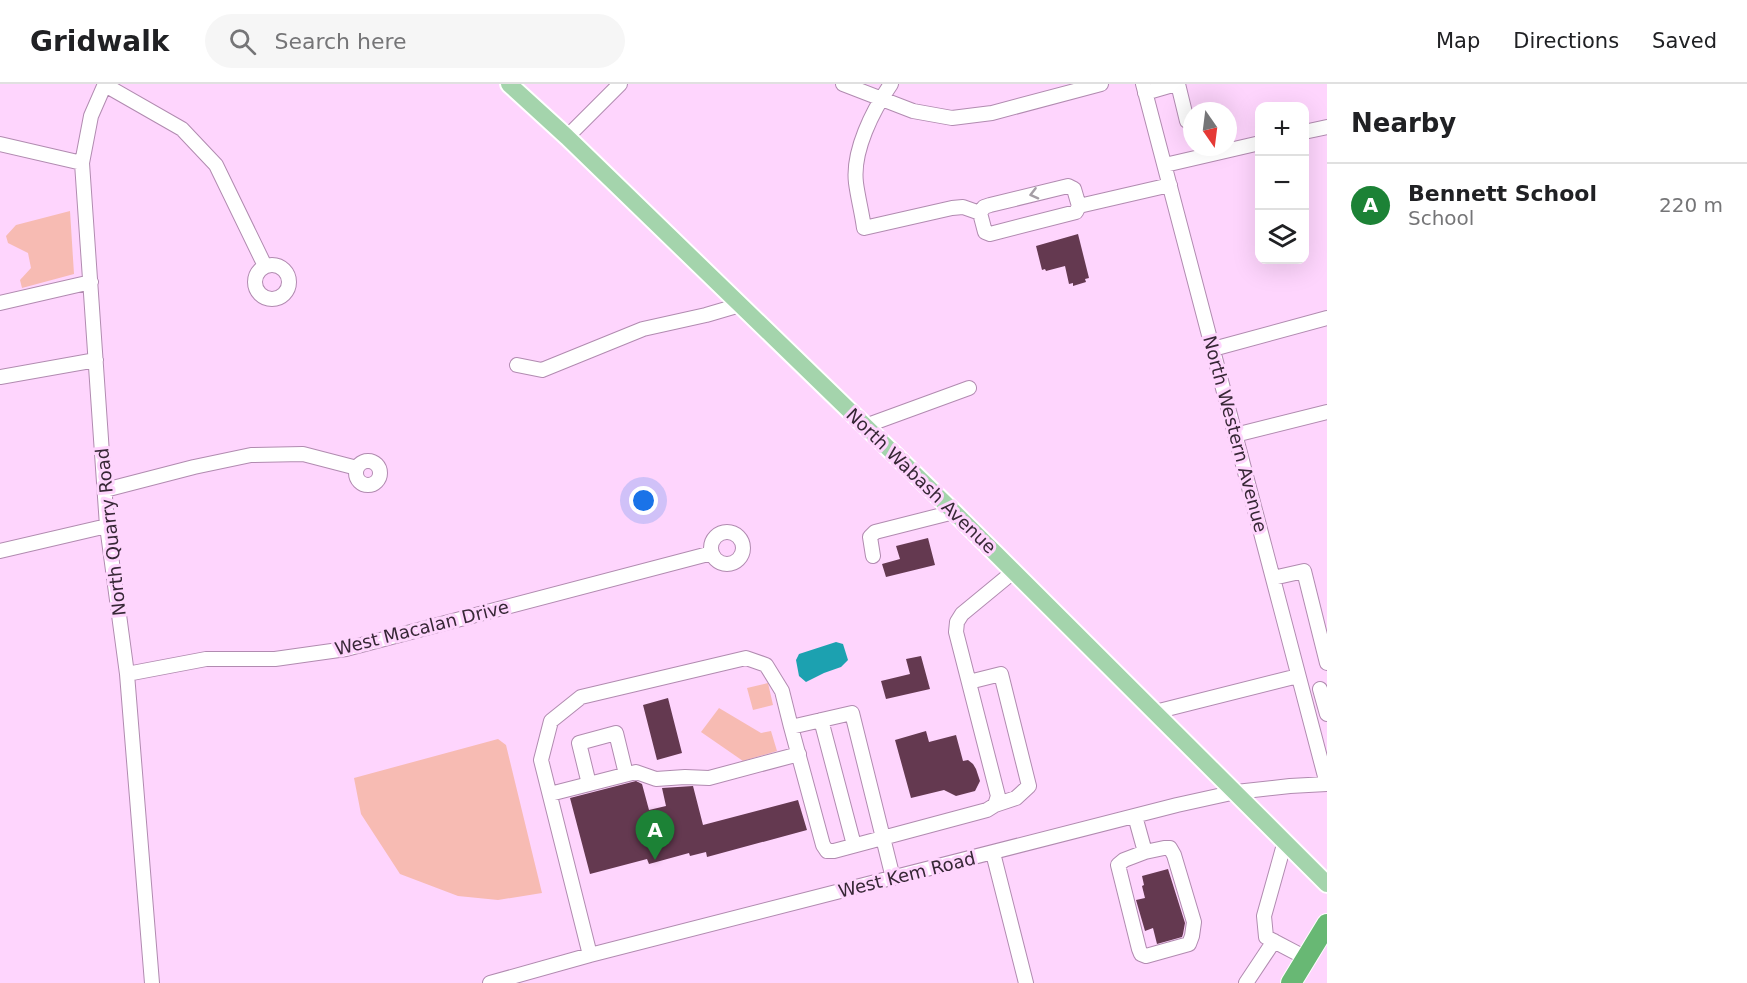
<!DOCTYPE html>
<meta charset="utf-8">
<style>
:root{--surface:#fff;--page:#f6f6f6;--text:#202124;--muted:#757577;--line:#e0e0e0;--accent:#1c8236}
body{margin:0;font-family:"DejaVu Sans",sans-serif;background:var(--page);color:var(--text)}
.controls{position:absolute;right:18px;top:18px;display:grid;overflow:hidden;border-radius:12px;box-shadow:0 6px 24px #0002}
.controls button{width:54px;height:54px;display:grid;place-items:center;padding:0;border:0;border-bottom:2px solid var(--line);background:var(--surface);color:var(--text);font:30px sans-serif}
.compass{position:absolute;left:1183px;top:18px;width:54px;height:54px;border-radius:50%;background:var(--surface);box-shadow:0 6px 24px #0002;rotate:166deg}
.you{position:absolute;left:644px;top:417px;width:21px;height:21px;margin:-15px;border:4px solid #fff;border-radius:50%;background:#1a73e8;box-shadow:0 0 0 9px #1a73e833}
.badge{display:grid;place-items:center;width:39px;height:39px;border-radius:50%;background:var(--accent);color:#fff;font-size:20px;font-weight:700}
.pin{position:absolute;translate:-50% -50px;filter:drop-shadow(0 2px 3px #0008)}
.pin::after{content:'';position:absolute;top:32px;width:21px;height:18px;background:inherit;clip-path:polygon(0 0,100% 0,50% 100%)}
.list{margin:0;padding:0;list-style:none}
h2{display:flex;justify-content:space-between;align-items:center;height:78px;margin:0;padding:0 24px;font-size:26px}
h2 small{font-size:20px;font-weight:400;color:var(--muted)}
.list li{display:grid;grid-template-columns:39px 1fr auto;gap:18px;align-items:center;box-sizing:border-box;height:84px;padding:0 24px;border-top:2px solid var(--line)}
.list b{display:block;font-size:22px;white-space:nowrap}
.list p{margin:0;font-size:20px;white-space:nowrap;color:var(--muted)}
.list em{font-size:20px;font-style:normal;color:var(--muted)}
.icon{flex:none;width:33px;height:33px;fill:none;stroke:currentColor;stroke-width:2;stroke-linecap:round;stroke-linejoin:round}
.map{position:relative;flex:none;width:1327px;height:899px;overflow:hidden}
header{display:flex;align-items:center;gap:36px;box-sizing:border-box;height:84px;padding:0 30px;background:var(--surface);border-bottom:2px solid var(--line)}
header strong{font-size:28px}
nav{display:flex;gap:33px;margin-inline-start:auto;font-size:21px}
.search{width:420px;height:54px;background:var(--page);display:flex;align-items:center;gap:15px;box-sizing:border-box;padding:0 21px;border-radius:33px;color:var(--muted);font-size:22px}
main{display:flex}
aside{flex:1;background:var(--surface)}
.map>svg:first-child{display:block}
</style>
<header>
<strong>Gridwalk</strong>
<div class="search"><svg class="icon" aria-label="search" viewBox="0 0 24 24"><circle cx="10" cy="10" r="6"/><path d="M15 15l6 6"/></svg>Search here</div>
<nav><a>Map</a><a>Directions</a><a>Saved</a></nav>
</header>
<main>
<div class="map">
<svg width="1327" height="899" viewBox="0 0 1327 899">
<rect width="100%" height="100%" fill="#fed5fd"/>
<path fill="#f7bbb3" d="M 70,127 L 74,190 L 22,204 L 20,196 L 31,184 L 28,169 L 8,159 L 6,152 L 16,141 Z
M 768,599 L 773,621 L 753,626 L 747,604 Z
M 719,624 L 761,649 L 771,647 L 777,667 L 743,677 L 701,648 Z
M 498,655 L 506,661 L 542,809 L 498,816 L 458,812 L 400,790 L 361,730 L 354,694 Z"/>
<path fill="#1ca1b0" d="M 836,558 L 843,560 L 848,576 L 841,583 L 824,589 L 806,598 L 799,592 L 796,576 L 799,570 Z"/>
<path fill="#643950" d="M 1078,150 L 1089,194 L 1085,195 L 1086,198 L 1073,202 L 1073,199 L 1069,200 L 1065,182 L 1046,187 L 1045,185 L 1042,186 L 1036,162 Z
M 928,454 L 935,481 L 886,493 L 882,480 L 900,475 L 896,462 Z
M 921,572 L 930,605 L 886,615 L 881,597 L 910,590 L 906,575 Z
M 668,614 L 682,669 L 657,676 L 643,621 Z
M 926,647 L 929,658 L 956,651 L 963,677 L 968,676 L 973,680 L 976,685 L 980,697 L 975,707 L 956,712 L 944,706 L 911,714 L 895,656 Z
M 636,697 L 642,700 L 649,726 L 666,722 L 662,704 L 693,702 L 703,741 L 798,716 L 807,746 L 707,773 L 706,768 L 690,772 L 689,769 L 649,780 L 647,775 L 590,790 L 570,714 Z
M 1168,785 L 1185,839 L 1183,850 L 1182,853 L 1157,860 L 1153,844 L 1145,847 L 1136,816 L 1145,814 L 1142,802 L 1144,801 L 1142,792 Z"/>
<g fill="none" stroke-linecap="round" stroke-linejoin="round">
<defs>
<path id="minor" d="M 105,0 L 91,32 L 82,79 L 107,442 L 127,590 L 152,899
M 843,0 L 913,27 L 952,34 L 992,29 L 1101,0
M 891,0 C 873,26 852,67 856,99 C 858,114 862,129 864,144 L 952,124 L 963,123 L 980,129
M 1143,0 L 1327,700
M 1178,0 L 1187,37
M 105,1 L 182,45 L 216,81 L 265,182
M 1145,9 L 1176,0
M 1304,48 L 1327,43
M 567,53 L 620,0
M 0,60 L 82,79
M 1165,81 L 1260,59
M 1079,122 L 1074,105 L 1068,102 L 990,121 L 984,123 L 980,129 L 985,148 L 990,150 L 1076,128 L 1079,122 L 1170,101
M255 198a17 17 0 1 1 34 0a17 17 0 1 1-34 0Z
M 0,219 L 91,198
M 1213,265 L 1327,234
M 517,281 L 542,286 L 643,245 L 706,231 L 740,221
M 0,293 L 96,276
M 865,342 L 969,304
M 1235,351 L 1327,328
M356 389a12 12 0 1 1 24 0a12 12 0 1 1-24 0Z
M 105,406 L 194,383 L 251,371 L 303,370 L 357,384
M711 464a16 16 0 1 1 32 0a16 16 0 1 1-32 0Z
M 0,467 L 107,442
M 873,472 L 870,453 L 875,448 L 954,428
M 1273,494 L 1304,487 L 1327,579
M 127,590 L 206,575 L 275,575 L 346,565 L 712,469
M 969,598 L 1001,590 L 1029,702 L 1016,714 L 995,721
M 1320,605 L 1327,630
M 1155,628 L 1298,592
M 821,636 L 854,761
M 791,643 L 823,761 L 827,767 L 834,767 L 987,726 L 995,721 L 998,712 L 956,548 L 957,538 L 962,530 L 1013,488
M 589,700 L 579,659 L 616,649 L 626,690
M 550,710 L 636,688 L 656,695 L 685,693 L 709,694 L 799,670
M 1135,732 L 1145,768 L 1164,764 L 1170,764 L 1174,771 L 1194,838 L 1192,852 L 1189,860 L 1146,872 L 1141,870 L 1139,865 L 1118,781 L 1124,776 L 1145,768
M 1285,757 L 1264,832 L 1266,853 L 1306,874
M 993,769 L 1026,899
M 590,871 L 541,676 L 551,637 L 581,613 L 746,574 L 766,581 L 782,607 L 791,643 L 852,629 L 893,794
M 490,899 L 590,871 L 1177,721 L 1236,708 L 1290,702 L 1327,700
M 1246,899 L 1274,857"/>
<path id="major" d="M 509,0 L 567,53 L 954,428 L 1327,800"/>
<path id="highway" d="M 1291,899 L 1327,840"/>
</defs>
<use href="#minor" stroke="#b18bb0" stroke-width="16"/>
<use href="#major" stroke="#fff" stroke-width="20"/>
<use href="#highway" stroke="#fff" stroke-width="22"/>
<use href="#minor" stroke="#fff" stroke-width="14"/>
<use href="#major" stroke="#a4d4ac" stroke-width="16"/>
<use href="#highway" stroke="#68b874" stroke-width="20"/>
</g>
<defs><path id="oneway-chevron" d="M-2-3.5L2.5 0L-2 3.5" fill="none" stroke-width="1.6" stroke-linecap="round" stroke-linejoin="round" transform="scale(1.5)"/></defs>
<use stroke="#a59ea5" href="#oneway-chevron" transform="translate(1034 110) rotate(166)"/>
<g text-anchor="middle" stroke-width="6" stroke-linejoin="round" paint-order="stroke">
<g font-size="18" fill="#372736" stroke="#fed5fd">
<text transform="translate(1235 350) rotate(75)" y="6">North Western Avenue</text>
<text transform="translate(921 397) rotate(44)" y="6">North Wabash Avenue</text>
<text transform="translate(111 448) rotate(-96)" y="6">North Quarry Road</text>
<text transform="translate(422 544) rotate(-14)" y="6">West Macalan Drive</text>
<text transform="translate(907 791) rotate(-14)" y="6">West Kem Road</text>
</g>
</g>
</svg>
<div class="controls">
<button>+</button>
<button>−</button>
<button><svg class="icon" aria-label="layers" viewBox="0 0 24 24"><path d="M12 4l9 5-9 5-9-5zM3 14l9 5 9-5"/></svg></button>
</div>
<svg class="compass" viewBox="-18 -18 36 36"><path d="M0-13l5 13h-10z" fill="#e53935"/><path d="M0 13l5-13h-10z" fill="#757577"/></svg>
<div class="you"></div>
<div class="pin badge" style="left:655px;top:776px">A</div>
</div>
<aside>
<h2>Nearby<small></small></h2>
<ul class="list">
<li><span class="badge">A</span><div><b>Bennett School</b><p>School</p></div><em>220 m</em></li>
</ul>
</aside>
</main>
